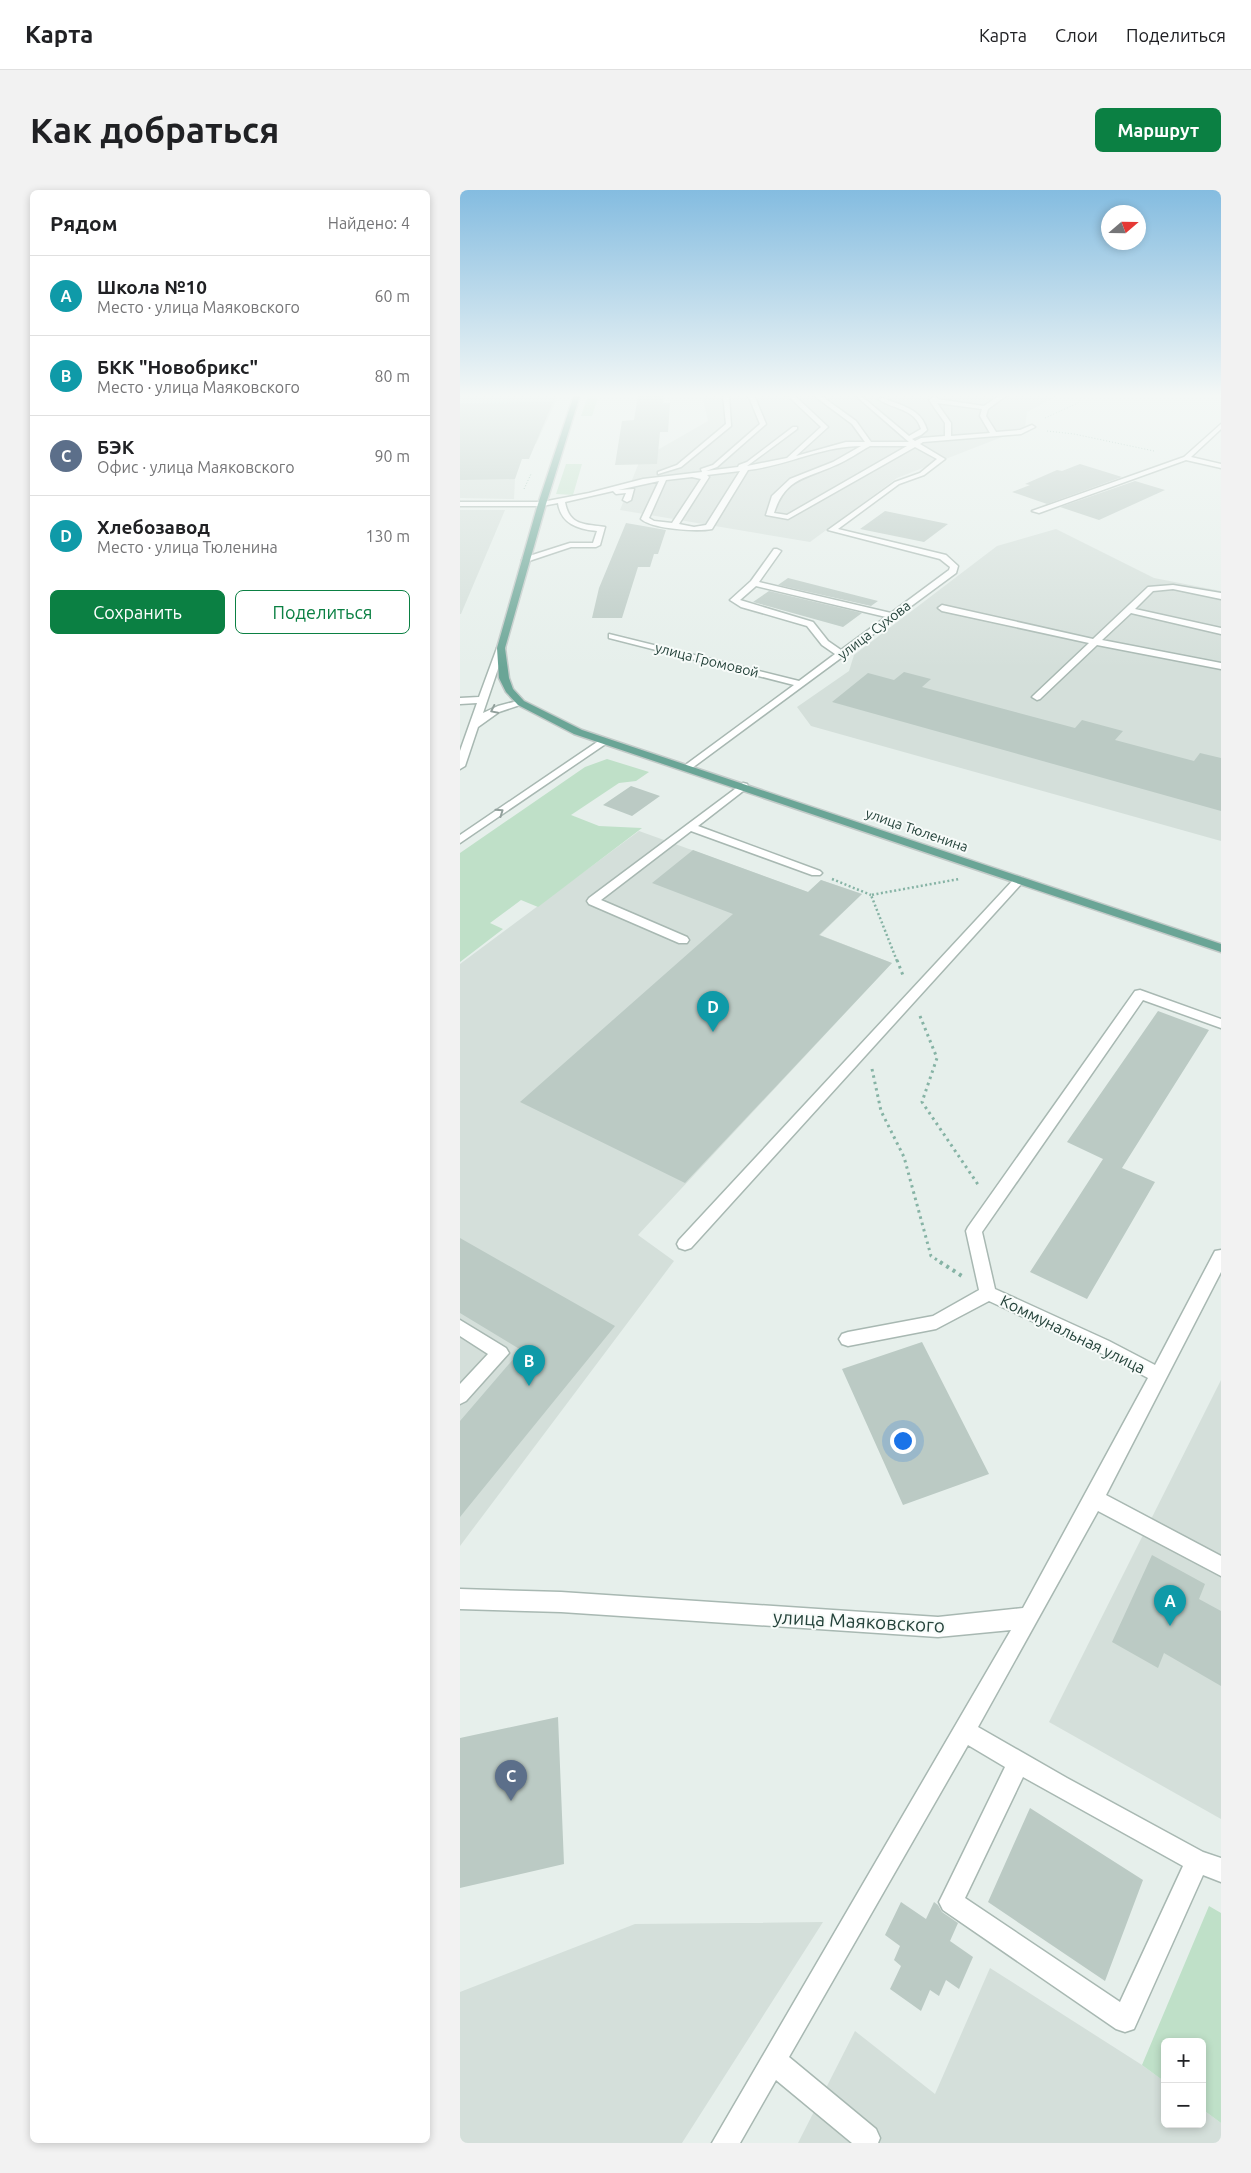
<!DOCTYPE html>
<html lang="ru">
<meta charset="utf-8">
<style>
:root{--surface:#fff;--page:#f2f2f2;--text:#202124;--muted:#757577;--line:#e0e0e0;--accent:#0b8043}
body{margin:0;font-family:Ubuntu,sans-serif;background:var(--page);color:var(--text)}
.controls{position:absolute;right:15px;bottom:15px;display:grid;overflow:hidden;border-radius:8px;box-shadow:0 2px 8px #0003}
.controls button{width:45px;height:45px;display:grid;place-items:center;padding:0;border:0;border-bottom:1px solid var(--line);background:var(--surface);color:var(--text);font:25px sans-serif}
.compass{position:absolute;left:641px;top:15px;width:45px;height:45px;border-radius:50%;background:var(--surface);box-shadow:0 2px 8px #0003;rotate:70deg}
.you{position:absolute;left:442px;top:1250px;width:18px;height:18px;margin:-12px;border:4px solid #fff;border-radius:50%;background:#1a73e8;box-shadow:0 0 0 8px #1a73e833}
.badge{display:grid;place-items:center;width:32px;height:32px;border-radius:50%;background:var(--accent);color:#fff;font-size:16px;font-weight:700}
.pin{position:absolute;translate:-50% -41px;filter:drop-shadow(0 1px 2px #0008)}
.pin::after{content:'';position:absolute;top:26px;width:18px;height:15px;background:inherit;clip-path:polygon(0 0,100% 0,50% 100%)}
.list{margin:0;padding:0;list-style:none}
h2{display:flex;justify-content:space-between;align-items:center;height:65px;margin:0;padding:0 20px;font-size:21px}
h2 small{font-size:16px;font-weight:400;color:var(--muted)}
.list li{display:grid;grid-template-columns:32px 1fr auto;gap:15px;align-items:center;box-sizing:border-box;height:80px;padding:0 20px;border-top:1px solid var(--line)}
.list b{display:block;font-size:19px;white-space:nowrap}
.list p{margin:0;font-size:16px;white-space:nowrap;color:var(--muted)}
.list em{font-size:16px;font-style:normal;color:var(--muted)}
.actions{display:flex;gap:10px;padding:15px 20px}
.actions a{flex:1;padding:11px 0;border:1px solid var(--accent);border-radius:8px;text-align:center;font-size:18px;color:var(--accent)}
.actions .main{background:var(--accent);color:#fff}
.map{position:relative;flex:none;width:761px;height:1953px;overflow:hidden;border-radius:8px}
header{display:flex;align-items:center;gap:30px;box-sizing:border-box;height:70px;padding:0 25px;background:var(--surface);border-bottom:1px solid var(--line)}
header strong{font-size:24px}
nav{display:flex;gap:28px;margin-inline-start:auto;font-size:18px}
.intro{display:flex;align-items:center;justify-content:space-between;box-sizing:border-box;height:120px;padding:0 30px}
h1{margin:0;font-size:35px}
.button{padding:12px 22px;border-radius:8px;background:var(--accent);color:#fff;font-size:18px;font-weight:700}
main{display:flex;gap:30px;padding:0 30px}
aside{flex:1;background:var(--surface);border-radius:8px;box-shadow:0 2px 8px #0003}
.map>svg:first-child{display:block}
</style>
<header>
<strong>Карта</strong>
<nav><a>Карта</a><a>Слои</a><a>Поделиться</a></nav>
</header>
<div class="intro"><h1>Как добраться</h1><a class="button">Маршрут</a></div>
<main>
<aside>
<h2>Рядом<small>Найдено: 4</small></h2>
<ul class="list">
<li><span class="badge" style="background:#0f9aa8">A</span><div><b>Школа №10</b><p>Место · улица Маяковского</p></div><em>60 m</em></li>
<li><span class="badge" style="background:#0f9aa8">B</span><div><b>БКК &quot;Новобрикс&quot;</b><p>Место · улица Маяковского</p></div><em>80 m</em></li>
<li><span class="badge" style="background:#5c6f8a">C</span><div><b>БЭК</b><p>Офис · улица Маяковского</p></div><em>90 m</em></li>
<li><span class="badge" style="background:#0f9aa8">D</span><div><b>Хлебозавод</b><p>Место · улица Тюленина</p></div><em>130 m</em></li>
</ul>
<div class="actions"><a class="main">Сохранить</a><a>Поделиться</a></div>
</aside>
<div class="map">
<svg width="761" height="1953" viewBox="0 0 761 1953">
<rect width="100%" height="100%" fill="#e6efeb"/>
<path fill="#d4dfda" d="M 0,205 L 99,205 L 76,254 L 21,256 L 55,289 L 54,309 L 0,308 Z
M 242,205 L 599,205 L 567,222 L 565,238 L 437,288 L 350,352 L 160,320 L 180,270 L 248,231 Z
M 0,320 L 45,320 L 1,424 L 0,424 Z
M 596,339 L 694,388 L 761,401 L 761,651 L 351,536 L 337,517 L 389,481 L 394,465 L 537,356 Z
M 179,641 L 348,702 L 361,690 L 402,704 L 360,745 L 432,773 L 178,1045 L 214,1071 L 0,1356 L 0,774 Z
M 761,1190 L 761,1629 L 589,1532 Z
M 363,1732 L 222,1953 L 0,1953 L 0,1802 L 175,1734 Z
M 530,1778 L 682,1875 L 705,1892 L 705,1934 L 742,1934 L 742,1919 L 761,1933 L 761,1953 L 338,1953 L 395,1841 L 475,1904 Z"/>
<path fill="#bfe0c8" d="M 128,205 L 139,205 L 132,226 L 121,226 Z
M 106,274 L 122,274 L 113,305 L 96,304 Z
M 147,569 L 189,582 L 176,591 L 159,593 L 111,625 L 139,636 L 182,638 L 78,717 L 61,710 L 30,733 L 43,739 L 0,772 L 0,663 L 125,577 Z
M 749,1716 L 761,1723 L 761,1933 L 742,1919 L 742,1852 L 705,1852 L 705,1892 L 682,1875 Z"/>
<path fill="#bbcac4" d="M 178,205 L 204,205 L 203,213 L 210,213 L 208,242 L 200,242 L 197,274 L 155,275 L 162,231 L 174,230 Z
M 93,212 L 69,269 L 62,269 L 55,289 L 0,290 L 0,213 Z
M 620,274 L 662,287 L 587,314 L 552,302 L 570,295 L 565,294 L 597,280 L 602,281 Z
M 675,291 L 705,300 L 639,330 L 600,317 Z
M 425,321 L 488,334 L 464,352 L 400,339 Z
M 166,333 L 206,340 L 198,364 L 194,364 L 190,377 L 178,377 L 162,428 L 132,428 L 139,398 Z
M 328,388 L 418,411 L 411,416 L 318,395 Z
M 309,401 L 402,423 L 383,437 L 293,412 Z
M 444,482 L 471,489 L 462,497 L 615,538 L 622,530 L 663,541 L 655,550 L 734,571 L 740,563 L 761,568 L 761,621 L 372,512 L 408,483 L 434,490 Z
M 171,596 L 200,606 L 172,626 L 143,615 Z
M 233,660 L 348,702 L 361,690 L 402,704 L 359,745 L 432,773 L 225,993 L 60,912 L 273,724 L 192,693 Z
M 698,821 L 749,840 L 662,978 L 695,992 L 627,1109 L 570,1082 L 643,969 L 607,952 Z
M 0,1048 L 155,1136 L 0,1327 L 0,1231 L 61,1160 L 0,1123 Z
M 462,1152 L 529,1284 L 443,1315 L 382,1179 Z
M 692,1365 L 745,1394 L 739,1409 L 761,1421 L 761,1496 L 704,1463 L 698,1478 L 652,1452 Z
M 98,1527 L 104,1674 L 0,1698 L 0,1548 Z
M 570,1618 L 683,1690 L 645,1791 L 528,1712 Z
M 441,1712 L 466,1729 L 474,1712 L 478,1715 L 482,1722 L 498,1733 L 490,1751 L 513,1767 L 499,1799 L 486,1790 L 479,1806 L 470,1800 L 461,1821 L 430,1799 L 441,1776 L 434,1770 L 440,1756 L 425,1745 Z"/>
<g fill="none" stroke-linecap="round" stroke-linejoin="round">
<defs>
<path id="minor" d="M 263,205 L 269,205 L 271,236 L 221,277 L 198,284 L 198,282 L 217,275 L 266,234 Z
M 288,205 L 294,205 L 306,234 L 257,277 L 246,281 L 278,277 L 279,275 L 287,272 L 333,237 L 337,237 L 337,239 L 287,276 L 327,268 L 361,237 L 327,205 L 334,205 L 368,237 L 336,266 L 386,252 L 405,252 L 392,234 L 353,205 L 360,205 L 396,231 L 411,252 L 449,252 L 395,205 L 400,205 L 449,246 L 461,239 C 455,218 434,220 418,209 L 423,208 C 441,216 461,218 467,240 L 461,245 L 452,249 L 455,251 L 461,248 L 485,246 L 485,233 L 469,210 L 475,206 L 477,209 L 524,216 L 540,205 L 547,205 L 528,219 L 526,226 L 536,242 L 560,240 L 572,235 L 575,237 L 561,244 L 463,252 L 460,254 L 485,269 L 464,285 L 439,294 L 378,339 L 486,365 L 498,376 L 496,383 L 228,581 L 223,578 L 224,576 L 334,495 L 149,448 L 149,444 L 339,491 L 375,464 L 362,455 L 347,436 L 281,417 L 270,410 L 291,391 L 314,359 L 317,359 L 321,361 L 299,392 L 431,423 L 489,380 L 490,377 L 480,369 L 368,340 L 435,292 L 460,283 L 477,269 L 455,257 L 328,329 L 306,325 L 312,306 L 330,289 L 373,272 L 401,256 C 362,256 326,276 288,280 L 252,339 C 237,342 192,339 181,329 L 199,291 L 158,300 L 174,299 L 171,310 L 167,312 L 163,310 L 166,303 L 156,304 L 153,301 L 105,312 C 109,336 125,334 145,337 L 140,355 L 136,357 L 111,357 L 66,372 L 62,370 L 63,368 L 110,353 L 133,353 L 137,341 C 118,339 101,334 98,313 L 82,316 L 0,316 L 0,312 L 82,312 L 129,303 L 183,289 L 242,282 L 241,279 L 253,275 L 300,234 ZM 477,213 L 522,219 L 520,226 L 530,243 L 491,246 L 491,233 ZM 410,256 L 447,256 L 327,325 L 314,323 C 325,288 345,289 376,275 C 388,270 399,262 410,256 ZM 280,281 L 246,335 L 234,337 L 219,334 L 249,287 L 247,285 ZM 232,287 L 241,289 L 212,333 L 194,331 L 189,328 L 206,290 ZM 296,396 L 426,427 L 381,460 L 368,451 L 353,432 L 280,410 Z
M 761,234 L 761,239 L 731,267 L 761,274 L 761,278 L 726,270 L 579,323 L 572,321 L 724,267 Z
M 713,395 L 761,403 L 761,409 L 713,399 L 693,401 L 675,419 L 761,438 L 761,444 L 671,423 L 642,450 L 761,473 L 761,479 L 637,455 L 580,509 L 577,510 L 572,507 L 574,505 L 629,453 L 482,421 L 478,418 L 482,415 L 633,449 L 688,397 Z
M 41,455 L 45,458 L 23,523 L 38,516 L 61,510 L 66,513 L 39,522 L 18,537 L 5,576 L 0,579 L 0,561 L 17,513 L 0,514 L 0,508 L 19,507 L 37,458 Z
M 143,548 L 147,549 L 147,553 L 0,653 L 0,645 Z
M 283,593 L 287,594 L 288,596 L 287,598 L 238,636 L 360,681 L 362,683 L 360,685 L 352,685 L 231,641 L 141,710 L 227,747 L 229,750 L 227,753 L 219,753 L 129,714 L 127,711 L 129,708 Z
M 559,687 L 563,688 L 565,690 L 563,692 L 231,1058 L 225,1060 L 219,1058 L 217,1054 L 219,1050 L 555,688 Z
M 680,800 L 761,829 L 761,838 L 683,810 L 522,1042 L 535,1099 L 649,1151 L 695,1175 L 755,1061 L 761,1060 L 761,1082 L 646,1305 L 761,1366 L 761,1386 L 638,1321 L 518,1537 L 607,1588 L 743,1662 L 761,1668 L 761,1692 L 743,1685 L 674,1839 L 665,1842 L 656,1839 L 483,1720 L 479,1712 L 483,1704 L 545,1577 L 508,1555 L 329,1867 L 416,1939 L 420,1948 L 418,1953 L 392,1953 L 316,1890 L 280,1953 L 252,1953 L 551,1440 L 478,1447 L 101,1422 L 0,1419 L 0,1399 L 101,1402 L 478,1427 L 563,1418 L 688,1188 L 637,1161 L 529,1111 L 476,1139 L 388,1156 L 382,1154 L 379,1149 L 382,1144 L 388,1142 L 473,1126 L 519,1100 L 506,1041 L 508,1037 L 675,801 ZM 563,1587 L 723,1676 L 660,1812 L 505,1708 Z
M 0,1130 L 46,1158 L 49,1163 L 6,1211 L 0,1214 L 0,1194 L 28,1164 L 0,1146 Z"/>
<path id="major" d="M 114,205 L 120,205 L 86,314 L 45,458 L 49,488 L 53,499 L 64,511 L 122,540 L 761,754 L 761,762 L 114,544 L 58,515 L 46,502 L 39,488 L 37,458 L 78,314 Z"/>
</defs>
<use href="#minor" stroke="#a8b8b2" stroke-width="3"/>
<use href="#major" stroke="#c2cac8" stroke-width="3"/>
<path stroke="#86b3a5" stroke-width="1" stroke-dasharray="1 2" stroke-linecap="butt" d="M 585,228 L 618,213 L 622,207 L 629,205
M 587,241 L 614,244 L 694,261
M 64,299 L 71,284"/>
<path stroke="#86b3a5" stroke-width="2.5" stroke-dasharray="2 2.5" stroke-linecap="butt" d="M 372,689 L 411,705
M 437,771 L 411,705 L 499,689"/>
<path stroke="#86b3a5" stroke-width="3" stroke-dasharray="2.5 4" stroke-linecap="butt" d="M 437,770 L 444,788
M 460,826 L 477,868 L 462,912 L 519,996
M 412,879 L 421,921 L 444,967 L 471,1066 L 482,1073"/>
<path stroke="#86b3a5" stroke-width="4" stroke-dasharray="3 4.5" stroke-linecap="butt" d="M 480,1072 L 502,1086"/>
<use href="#minor" fill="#fff" fill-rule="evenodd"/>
<use href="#major" fill="#6aa596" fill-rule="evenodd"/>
</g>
<defs><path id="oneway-chevron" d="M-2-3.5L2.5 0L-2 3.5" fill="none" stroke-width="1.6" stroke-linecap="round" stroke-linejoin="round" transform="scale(1.25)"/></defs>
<g stroke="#92a09c">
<use href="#oneway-chevron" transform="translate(34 520) rotate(154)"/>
<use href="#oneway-chevron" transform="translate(40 622) rotate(-35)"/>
</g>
<linearGradient id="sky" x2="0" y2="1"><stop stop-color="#84bce0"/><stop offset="0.43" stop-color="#f4f8f6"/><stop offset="1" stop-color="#f4f8f6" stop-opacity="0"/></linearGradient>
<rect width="761" height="478" fill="url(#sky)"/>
<g text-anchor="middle" stroke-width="4" stroke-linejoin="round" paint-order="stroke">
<g font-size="14" fill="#24423a" stroke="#f7fbf9">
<text transform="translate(414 440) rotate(-37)" y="5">улица Сухова</text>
<text transform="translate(247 470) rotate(14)" y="5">улица Громовой</text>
<text transform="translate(457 640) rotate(19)" y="5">улица Тюленина</text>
</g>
<g font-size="16" fill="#24423a" stroke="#f7fbf9">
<text transform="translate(613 1144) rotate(26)" y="6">Коммунальная улица</text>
</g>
<g font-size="19" fill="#24423a" stroke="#f7fbf9">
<text transform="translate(399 1431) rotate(3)" y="7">улица Маяковского</text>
</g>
</g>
</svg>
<div class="controls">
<button>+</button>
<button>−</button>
</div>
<svg class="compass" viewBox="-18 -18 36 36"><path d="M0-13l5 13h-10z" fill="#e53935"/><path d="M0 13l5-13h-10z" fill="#757577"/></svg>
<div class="you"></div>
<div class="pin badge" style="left:710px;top:1436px;background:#0f9aa8">A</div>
<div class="pin badge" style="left:69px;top:1196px;background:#0f9aa8">B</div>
<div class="pin badge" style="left:51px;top:1611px;background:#5c6f8a">C</div>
<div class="pin badge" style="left:253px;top:842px;background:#0f9aa8">D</div>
</div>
</main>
